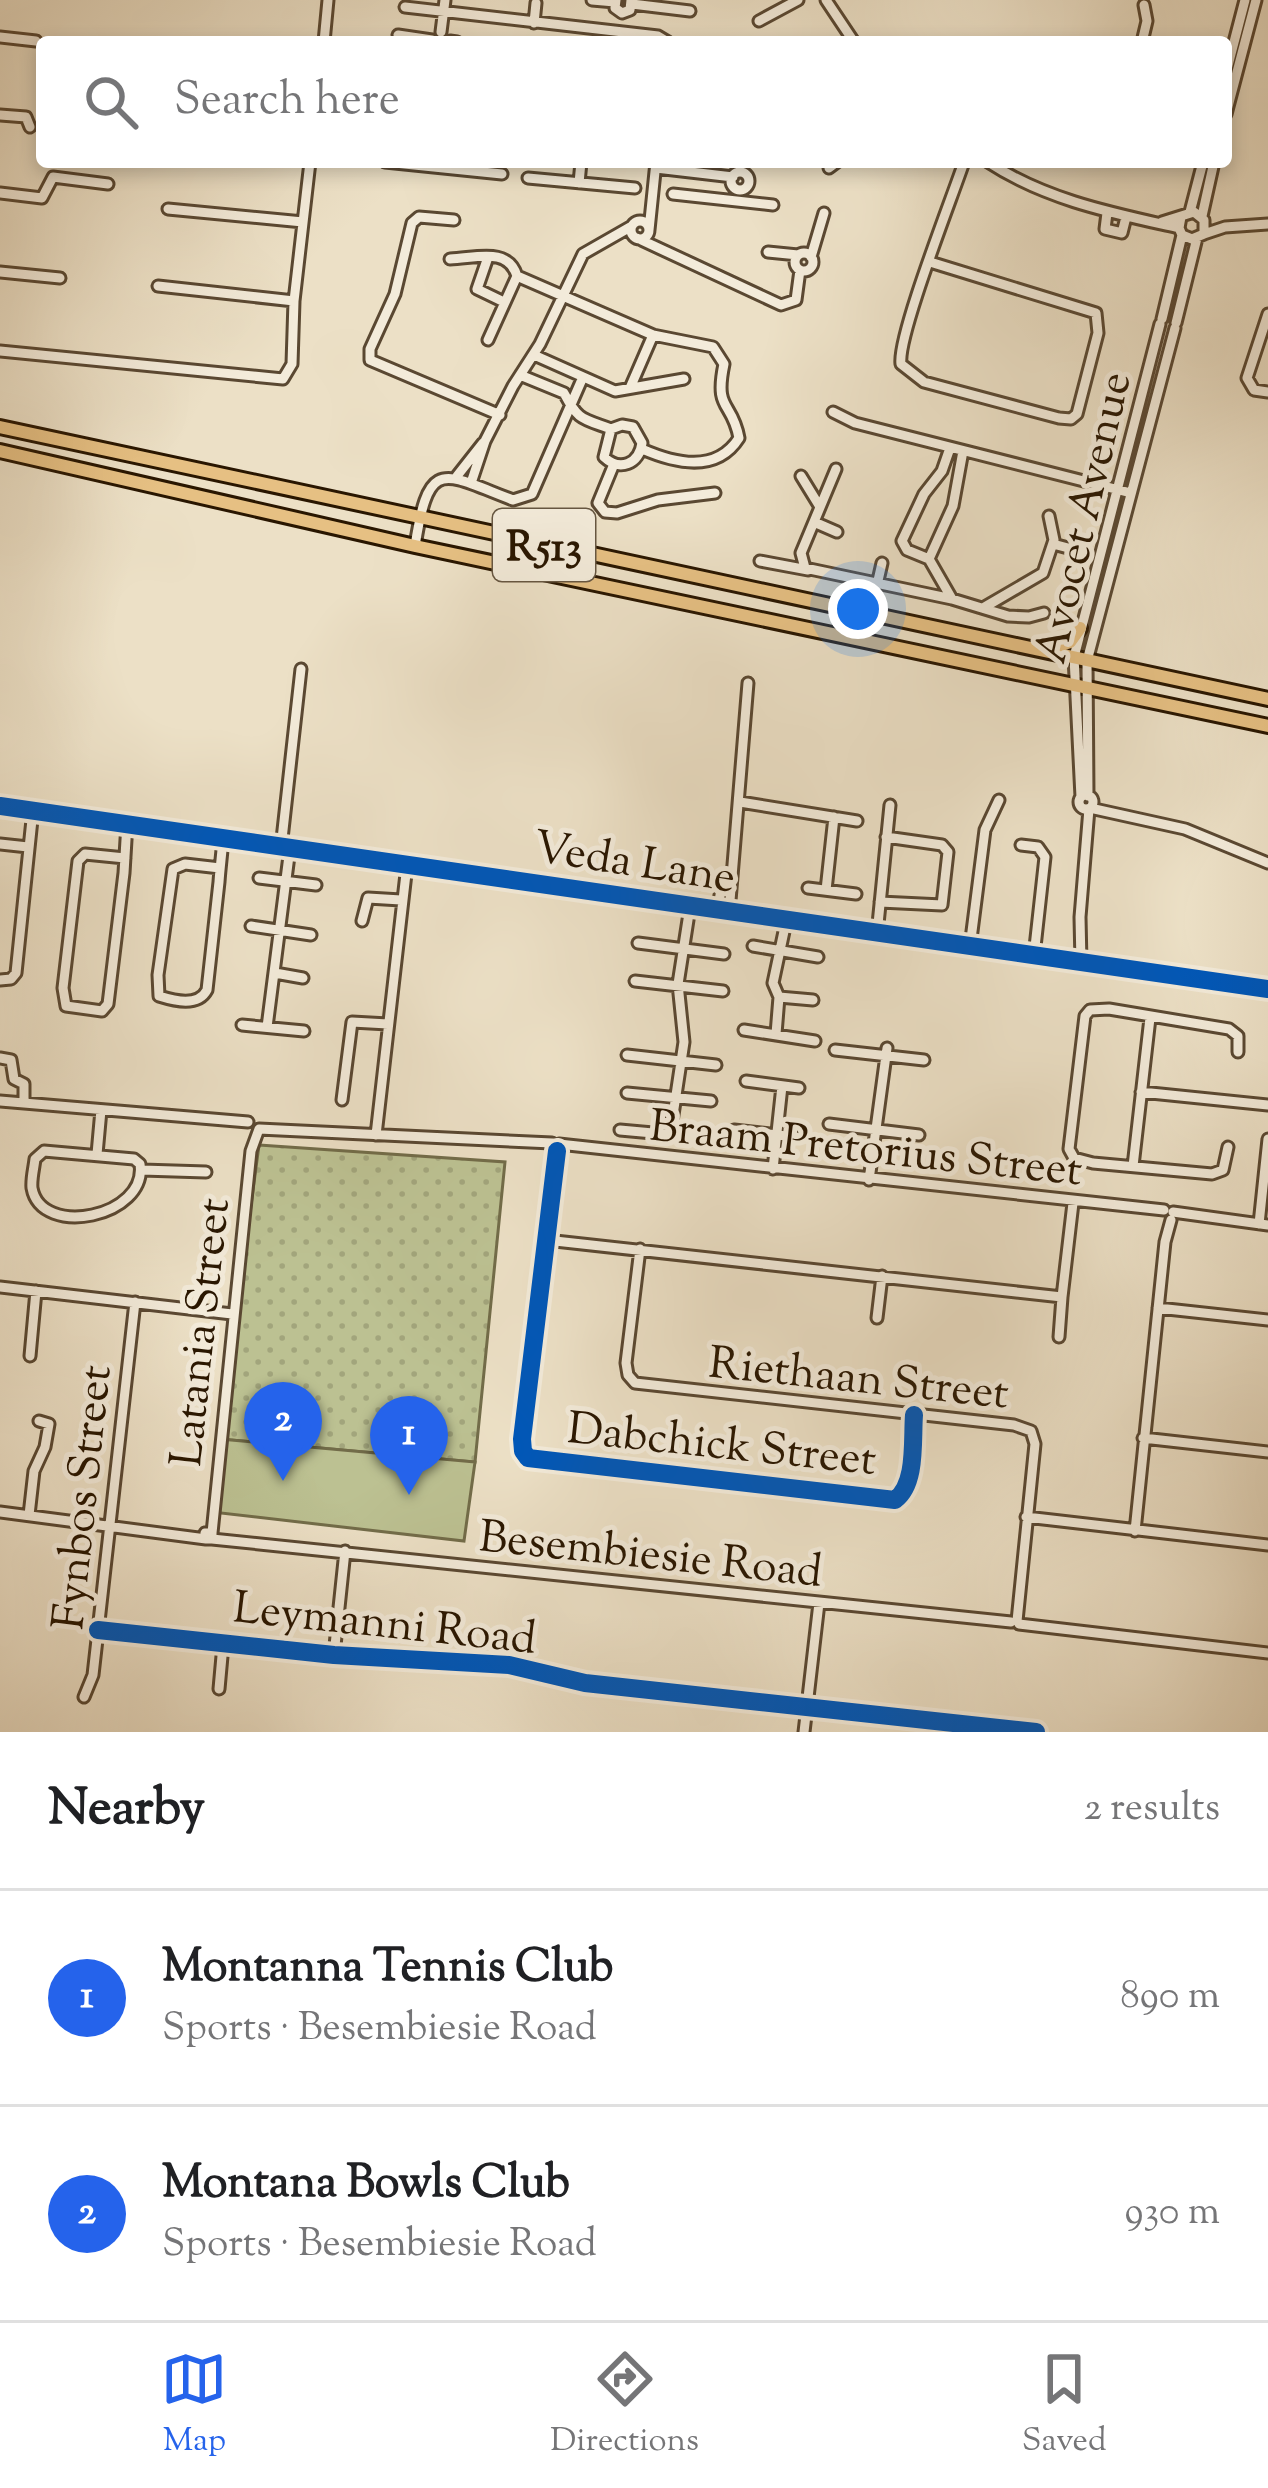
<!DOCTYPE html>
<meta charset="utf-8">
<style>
:root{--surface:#fff;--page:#f6f6f6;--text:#202124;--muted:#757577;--line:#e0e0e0;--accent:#2563eb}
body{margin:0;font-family:"Sorts Mill Goudy",serif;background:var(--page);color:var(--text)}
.you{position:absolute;left:858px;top:609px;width:42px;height:42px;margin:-30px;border:9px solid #fff;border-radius:50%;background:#1a73e8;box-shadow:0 0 0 18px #1a73e833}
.badge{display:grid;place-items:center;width:78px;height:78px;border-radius:50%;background:var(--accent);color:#fff;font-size:39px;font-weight:700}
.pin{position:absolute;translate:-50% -99px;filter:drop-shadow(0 3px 6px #0008)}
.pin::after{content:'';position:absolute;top:63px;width:42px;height:36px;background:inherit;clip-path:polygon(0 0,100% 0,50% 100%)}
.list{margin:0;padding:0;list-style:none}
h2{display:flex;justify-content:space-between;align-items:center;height:156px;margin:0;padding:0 48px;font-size:51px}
h2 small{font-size:39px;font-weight:400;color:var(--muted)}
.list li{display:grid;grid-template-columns:78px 1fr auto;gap:36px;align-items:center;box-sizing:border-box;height:216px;padding:0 48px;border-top:3px solid var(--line)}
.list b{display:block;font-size:45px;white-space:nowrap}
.list p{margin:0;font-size:39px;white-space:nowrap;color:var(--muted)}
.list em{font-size:39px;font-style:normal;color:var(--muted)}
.icon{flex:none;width:66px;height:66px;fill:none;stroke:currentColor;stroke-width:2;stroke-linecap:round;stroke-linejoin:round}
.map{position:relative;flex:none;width:1268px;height:1732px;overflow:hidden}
.search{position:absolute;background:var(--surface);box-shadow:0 6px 18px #0003;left:36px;right:36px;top:36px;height:132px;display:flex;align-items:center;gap:30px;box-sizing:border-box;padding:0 42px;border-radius:12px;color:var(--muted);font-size:45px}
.sheet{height:588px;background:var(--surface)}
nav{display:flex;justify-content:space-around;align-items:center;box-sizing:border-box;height:168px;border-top:3px solid var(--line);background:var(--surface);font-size:33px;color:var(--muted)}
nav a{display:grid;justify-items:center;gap:6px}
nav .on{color:var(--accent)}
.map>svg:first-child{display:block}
</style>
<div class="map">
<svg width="1268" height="1732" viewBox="0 0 1268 1732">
<defs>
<pattern id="grass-dots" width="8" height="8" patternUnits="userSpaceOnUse" patternTransform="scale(3)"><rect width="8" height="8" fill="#bcc192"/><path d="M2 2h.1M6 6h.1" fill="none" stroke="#a2a57c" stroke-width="1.8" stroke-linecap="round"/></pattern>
</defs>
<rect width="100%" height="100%" fill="#ece0c6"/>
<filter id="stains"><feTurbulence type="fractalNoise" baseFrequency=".00167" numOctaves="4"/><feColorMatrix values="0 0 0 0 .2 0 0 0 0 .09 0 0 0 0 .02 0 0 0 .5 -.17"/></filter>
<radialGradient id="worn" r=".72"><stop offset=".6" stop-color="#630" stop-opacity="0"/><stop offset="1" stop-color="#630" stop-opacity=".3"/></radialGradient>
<path fill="url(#grass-dots)" stroke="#726c49" stroke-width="3" d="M 259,1145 L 505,1162 L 475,1462 L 220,1439 Z"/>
<path fill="#bcc192" stroke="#726c49" stroke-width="3" d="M 220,1439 L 475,1462 L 464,1541 L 212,1512 Z"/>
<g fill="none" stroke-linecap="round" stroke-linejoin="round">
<defs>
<path id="minor" d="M 592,0 L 615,2
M 616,0 L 615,8 L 622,13 L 630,10 L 631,0
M 826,0 L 854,42
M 632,4 L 690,11
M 405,7 L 658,36 L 668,42
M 759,21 L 798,0
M 534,23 L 536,3
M 441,32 L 445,0
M 398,35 L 432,40
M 0,37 L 36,41
M 450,41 L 457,42
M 324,42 L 328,0
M 1142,42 L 1147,21 L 1144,5
M 1226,73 L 1245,0
M 1226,114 L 1256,0
M 0,115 L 26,117 L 30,127
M 385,162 L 502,174
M 988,162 C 1046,200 1112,213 1179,228
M 656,168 L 733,177
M 829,168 L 837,162
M731 181a9 9 0 1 1 18 0a9 9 0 1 1-18 0Z
M 528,178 L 635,188
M 579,183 L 581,162
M 0,193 L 42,198 L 53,177 L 108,184
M 673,194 L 773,205
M 168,209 L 303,222
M 1190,212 L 1203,162
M 1107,213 L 1105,229 L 1122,233 L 1126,217
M 1202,216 L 1214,162
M 454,220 L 419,217 L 412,223 L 395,294 L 370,349 L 370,360 L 500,415
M631 230a9 9 0 1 1 18 0a9 9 0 1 1-18 0Z
M 1162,222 L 1194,212 L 1204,220 L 1204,234 L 1192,239 L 1182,235 L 1179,228 L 1181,217
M 649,230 L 656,162
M 1204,234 L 1225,227 L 1268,224
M 637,238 L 781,305 L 796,300 L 800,270
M 768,252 L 798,255
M795 262a9 9 0 1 1 18 0a9 9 0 1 1-18 0Z
M 811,257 L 824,213
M 450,259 C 477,258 508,247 517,276 L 653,335 L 630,388
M 487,260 L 477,289 L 504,302
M 930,262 L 1096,313 L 1098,333 L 1077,414 L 1071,419 L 1059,418 L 924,382 L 901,364 C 897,337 952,198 964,162
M 0,272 L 60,278
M 158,286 L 294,301
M 1268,314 L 1247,378 L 1254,390 L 1268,392
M 1162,319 L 1182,235
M 1176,323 L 1197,238
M 488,340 L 517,276
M 0,351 L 283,379 L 292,364 L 294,301 L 310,162
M 534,355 L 615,391 L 684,379
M 520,375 L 564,393 C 579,421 581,418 611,429 L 622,425 L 633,427 L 642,443 C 639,464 620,472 604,457 L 611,429
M 833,412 L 855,423 L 1131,493
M 950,448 L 942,471 L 924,494 L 902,541 L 907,550 L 929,559 L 952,599
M 642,449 C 674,463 716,474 739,438 C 732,400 714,412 724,364 L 713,347 L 653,335
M 614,464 L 598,503 L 605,512 L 617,513 L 658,500 L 715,493
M 836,469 L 801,553 L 805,568 L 952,599 L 1008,616 L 1029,617 L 1044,613
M 457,476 L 483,443
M 801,476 L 820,507
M 471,483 L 485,441 L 513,386 L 540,344 L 583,254 L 632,226
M 814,522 L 837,532
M 1053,544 L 1087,553
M 415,546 C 429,456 442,473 513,500 L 532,494 L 583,377
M 929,559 L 953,506 L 963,451
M 760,561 L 808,570
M 877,585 L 882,563
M 983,608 L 1043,573 L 1054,540 L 1049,516
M1079 802a7 7 0 1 1 14 0a7 7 0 1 1-14 0Z
M 1088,796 L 1087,661 L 1175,328
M 1081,797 L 1074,657 L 1160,324
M 740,802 L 857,821
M 0,806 L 1268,989
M 1090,808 L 1185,829 L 1268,863
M 0,844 L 28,847
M 1021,845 L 1038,847 L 1045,857 L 1034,956
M 281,848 L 301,669
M 125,858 L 85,854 L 78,861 L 63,988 L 66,1006 L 102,1011 L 108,1004 L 124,873 L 127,823
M 220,868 L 185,864 L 173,869 L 158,975 L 159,996 C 175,1001 198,1007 207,990 L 219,882 C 220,867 222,853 223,838
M 259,878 L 316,885
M 808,888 L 856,894
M 826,890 L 834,817
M 880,902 L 942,905 L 948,852 L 942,845 L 886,837
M 717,912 L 722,884 L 730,871
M 729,913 L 748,683
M 362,921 L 368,898 L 401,900
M 251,926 L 311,935
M 877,934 L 890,805
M 638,943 L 724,954
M 753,946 L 818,957
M 970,947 L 985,830 L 999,800
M 1081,963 L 1080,917 L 1089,809
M 275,973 L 303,978
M 0,980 L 11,979 L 16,973 L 33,810
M 635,981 L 723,991
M 779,997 L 813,1000
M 242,1025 L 304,1031
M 267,1027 L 290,848
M 744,1030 L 815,1041
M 776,1034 L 779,997 L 773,983 L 786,922
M 835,1050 L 924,1060
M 627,1055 L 716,1065
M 0,1058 L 11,1060 L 14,1079 L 24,1084 L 24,1100
M 746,1081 L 799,1088
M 1141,1092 L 1268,1105
M 627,1093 L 711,1101
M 342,1100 L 352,1022 L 388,1024
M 0,1101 L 248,1122
M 829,1124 L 919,1135
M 259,1129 L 552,1143
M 620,1130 L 708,1138
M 734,1130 L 796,1137
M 376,1135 L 407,865
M 670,1135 L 684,1042 L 678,984 L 690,907
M 559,1144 L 1164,1210
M 1228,1147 L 1223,1170 L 1212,1174 L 1093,1163 L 1074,1158 L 1069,1149 L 1085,1016 L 1090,1010 L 1109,1009 L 1229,1029 L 1238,1036 L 1238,1052
M 44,1151 L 134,1159 L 140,1164 C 148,1217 41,1239 32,1188 C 31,1179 34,1168 35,1159 Z
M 557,1151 L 522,1439 L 523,1451 L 528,1458 L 895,1500 C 917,1484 912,1440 914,1415
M 97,1154 L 101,1110
M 1133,1166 L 1150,1018
M 773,1169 L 782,1086
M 142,1170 L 206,1172
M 869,1180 L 887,1048
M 1173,1212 L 1268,1225
M 1259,1224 L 1268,1139
M 546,1240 L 1062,1297 L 1073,1203
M 640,1249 L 626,1363 L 628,1375 L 635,1383 L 1014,1425 L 1031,1431 L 1035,1444 L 1017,1621
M 0,1287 L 232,1314
M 1158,1308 L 1268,1320
M 877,1318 L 882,1276
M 1059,1337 L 1062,1297
M 30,1356 L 36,1291
M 1143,1438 L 1268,1452
M 0,1512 L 206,1539 L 205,1533 L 212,1533 L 212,1539 L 206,1539
M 29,1515 L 34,1471 L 45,1447 L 49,1424 L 39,1421
M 1026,1517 L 1268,1545
M 1135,1531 L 1165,1242 L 1171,1220
M 212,1533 L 251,1151 L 259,1129
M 212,1539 L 1011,1622
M 1019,1624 L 1268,1653
M 98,1630 L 334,1655 L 509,1665 L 585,1683 L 1036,1732
M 334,1655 L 345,1551
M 219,1689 L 223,1645
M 84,1697 L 93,1675 L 135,1302
M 804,1732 L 819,1603"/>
<path id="major" d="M 0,427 L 1268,699
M 0,451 L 415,546 L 1268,726
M 1046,650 L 1070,642 L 1080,628"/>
</defs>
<use href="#minor" stroke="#5a4832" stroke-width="15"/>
<use href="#major" stroke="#291600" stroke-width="18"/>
<use href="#minor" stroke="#f3ebda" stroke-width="9"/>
<use href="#major" stroke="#e6c083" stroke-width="12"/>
<defs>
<path id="cycleway" d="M 0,806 L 1268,989
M 557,1151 L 522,1439 L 523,1451 L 528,1458 L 895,1500 C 917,1484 912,1440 914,1415
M 98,1630 L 334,1655 L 509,1665 L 585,1683 L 1036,1732"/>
</defs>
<use href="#cycleway" stroke="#f3ebda" stroke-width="26"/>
<use href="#cycleway" stroke="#0057b8" stroke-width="18"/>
</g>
<g text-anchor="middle" stroke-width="10" stroke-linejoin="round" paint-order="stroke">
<rect fill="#f3ebda" stroke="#665641" stroke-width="3" x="493" y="509" width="102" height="72" rx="9"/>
<g font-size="42" font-weight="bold" fill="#291600">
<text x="544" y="560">R513</text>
</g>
<g font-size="45" fill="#291600" stroke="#f3ebda">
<text transform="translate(1081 517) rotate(-77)" y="16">Avocet Avenue</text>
<text transform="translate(635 860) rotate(9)" y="16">Veda Lane</text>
<text transform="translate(866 1146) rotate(6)" y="16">Braam Pretorius Street</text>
<text transform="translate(198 1332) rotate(-84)" y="16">Latania Street</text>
<text transform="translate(859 1376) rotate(6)" y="16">Riethaan Street</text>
<text transform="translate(722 1442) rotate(6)" y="16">Dabchick Street</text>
<text transform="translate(80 1497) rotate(-84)" y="16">Fynbos Street</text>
<text transform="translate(651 1552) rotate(6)" y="16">Besembiesie Road</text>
<text transform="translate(385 1621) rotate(6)" y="16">Leymanni Road</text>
</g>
</g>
<rect width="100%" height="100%" filter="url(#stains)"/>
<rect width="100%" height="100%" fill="url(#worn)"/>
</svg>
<div class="you"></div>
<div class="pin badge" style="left:409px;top:1495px">1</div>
<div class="pin badge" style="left:283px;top:1481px">2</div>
<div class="search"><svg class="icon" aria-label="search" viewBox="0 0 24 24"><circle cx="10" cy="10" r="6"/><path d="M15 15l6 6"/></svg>Search here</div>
</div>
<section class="sheet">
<h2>Nearby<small>2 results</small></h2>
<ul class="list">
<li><span class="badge">1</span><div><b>Montanna Tennis Club</b><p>Sports · Besembiesie Road</p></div><em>890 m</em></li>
<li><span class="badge">2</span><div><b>Montana Bowls Club</b><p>Sports · Besembiesie Road</p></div><em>930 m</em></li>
</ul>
</section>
<nav>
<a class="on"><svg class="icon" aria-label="map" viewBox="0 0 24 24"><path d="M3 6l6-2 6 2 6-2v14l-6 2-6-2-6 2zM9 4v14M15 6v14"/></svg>Map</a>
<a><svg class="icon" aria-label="directions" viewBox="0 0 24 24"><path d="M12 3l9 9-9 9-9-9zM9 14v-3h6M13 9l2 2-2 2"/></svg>Directions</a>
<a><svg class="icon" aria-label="saved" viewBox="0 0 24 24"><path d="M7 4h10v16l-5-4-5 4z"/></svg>Saved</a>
</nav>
